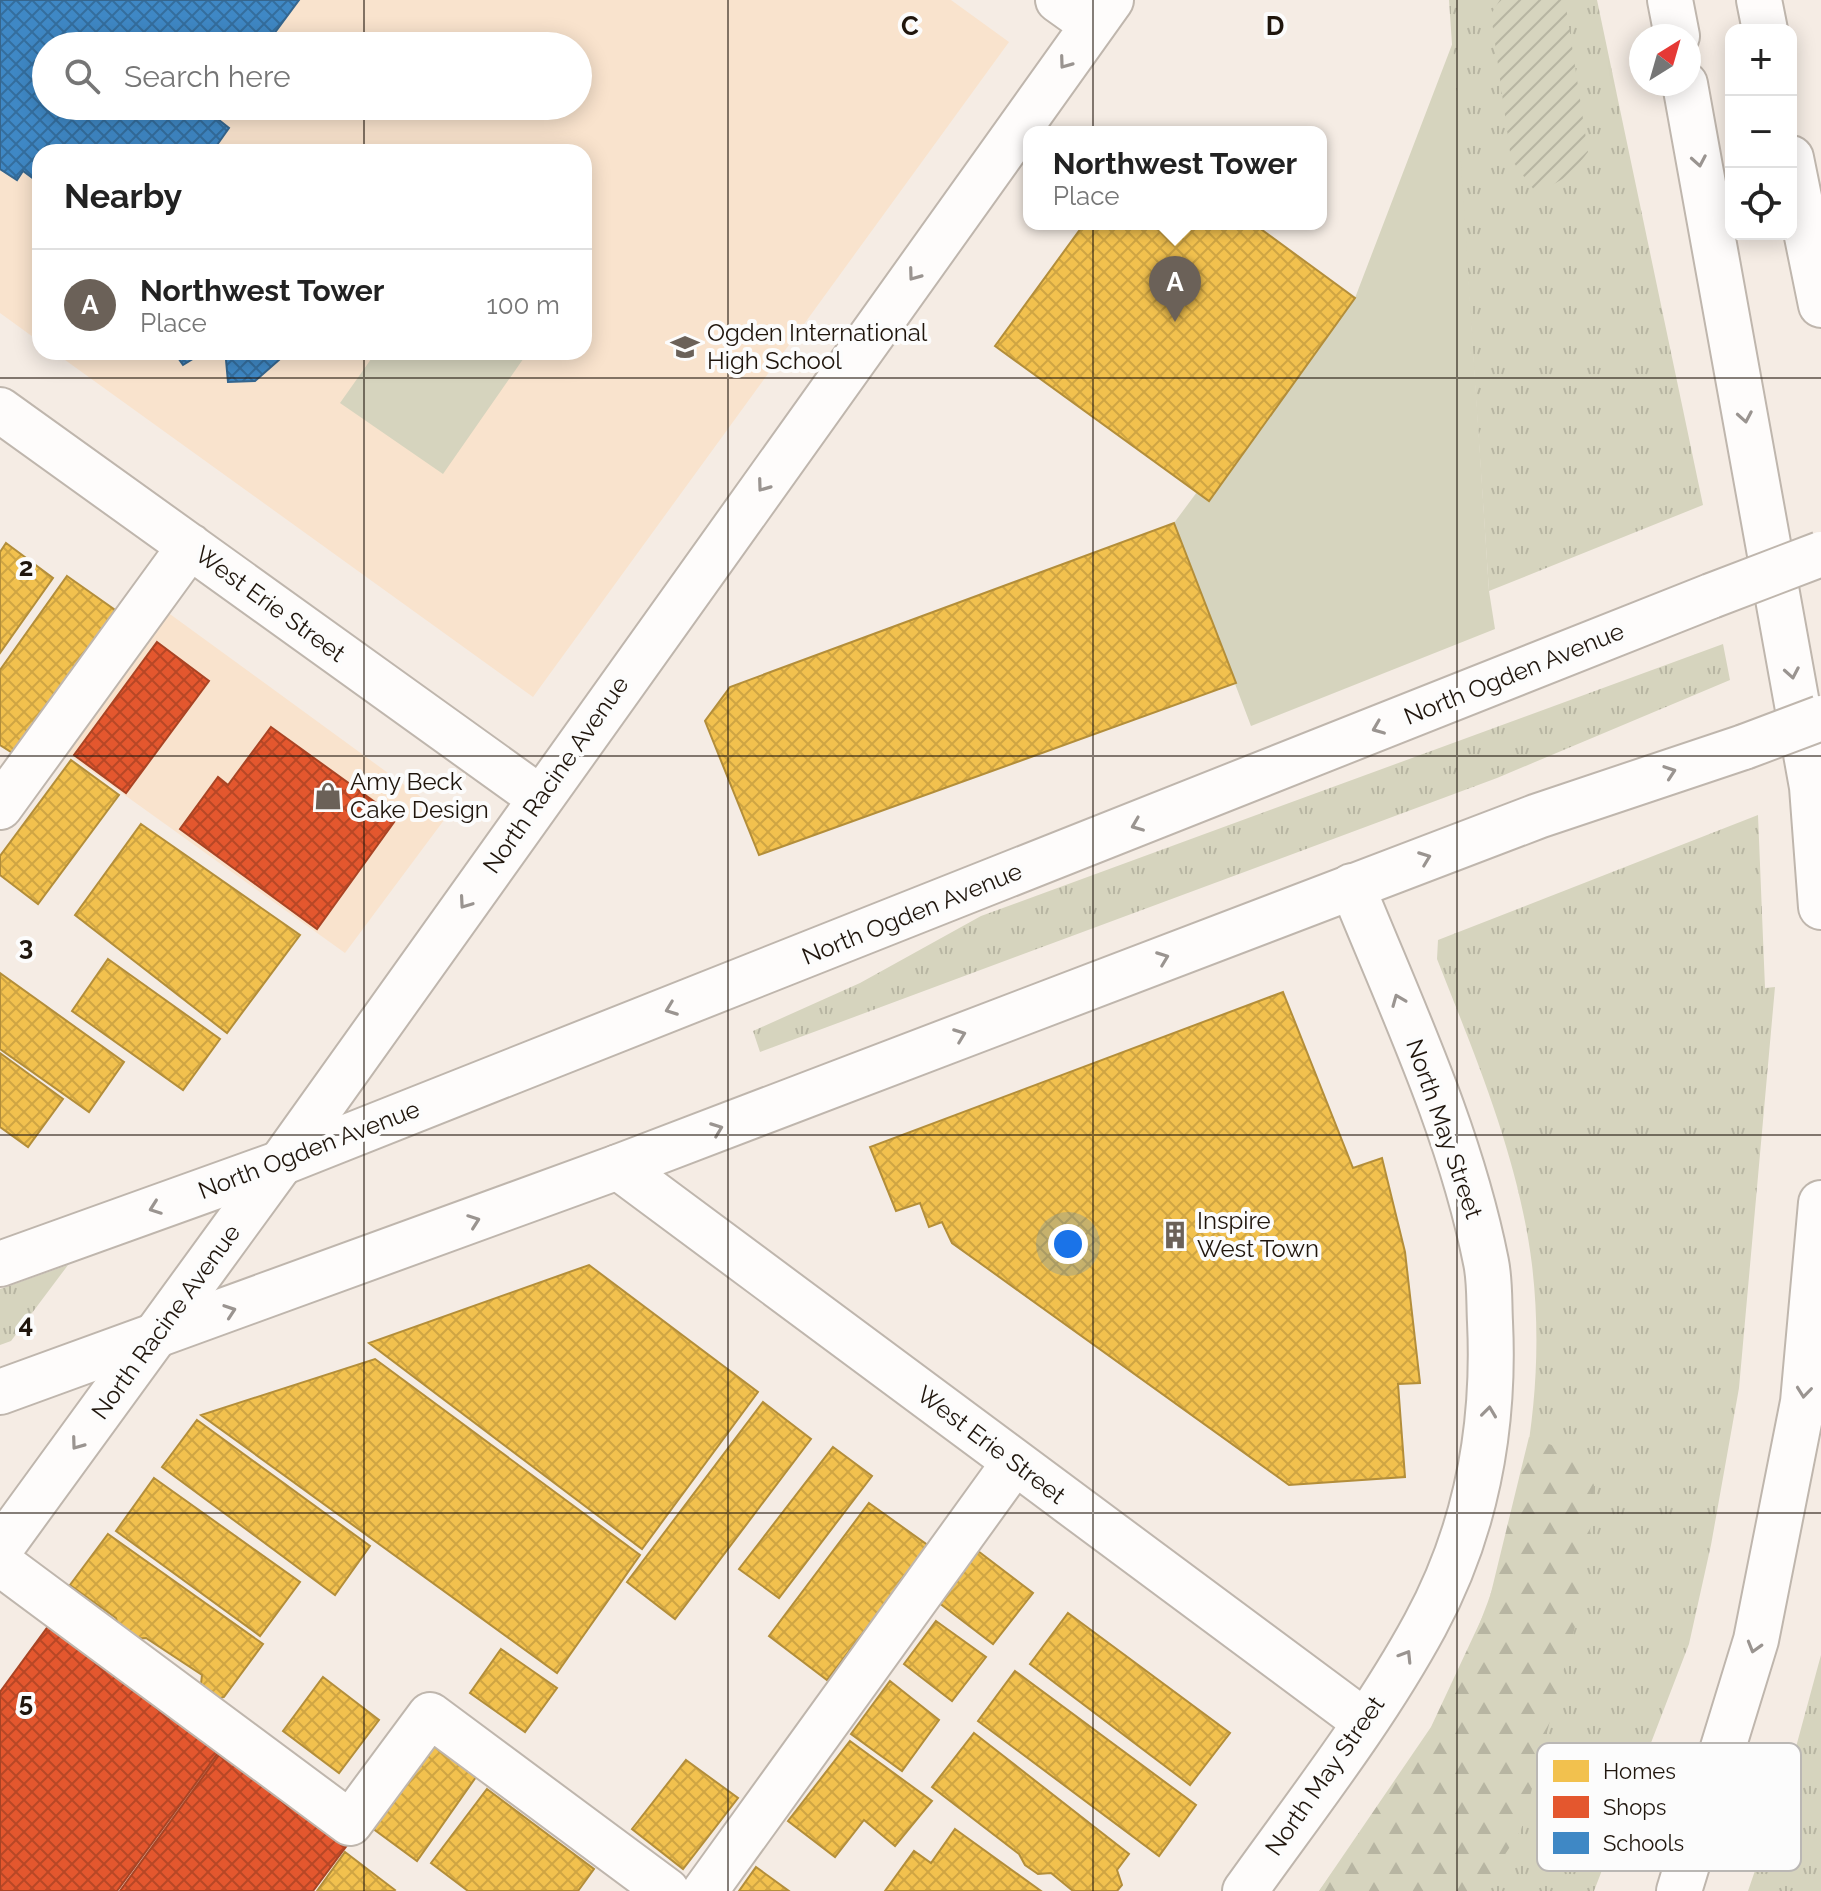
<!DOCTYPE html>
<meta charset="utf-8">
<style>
:root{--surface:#fff;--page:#f6f6f6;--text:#222;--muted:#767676;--line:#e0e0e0;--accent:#6b6158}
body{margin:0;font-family:Raleway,sans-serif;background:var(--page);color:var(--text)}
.controls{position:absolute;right:24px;top:24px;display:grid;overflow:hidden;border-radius:16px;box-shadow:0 4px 20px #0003}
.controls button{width:72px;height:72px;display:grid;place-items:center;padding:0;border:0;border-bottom:2px solid var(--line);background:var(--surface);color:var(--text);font:40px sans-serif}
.compass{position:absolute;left:1629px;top:24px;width:72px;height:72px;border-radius:50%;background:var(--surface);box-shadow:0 4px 20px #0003;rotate:37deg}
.you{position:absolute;left:1068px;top:1244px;width:28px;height:28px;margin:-20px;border:6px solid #fff;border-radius:50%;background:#1a73e8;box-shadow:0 0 0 12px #1a73e833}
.badge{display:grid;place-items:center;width:52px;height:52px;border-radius:50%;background:var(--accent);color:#fff;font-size:26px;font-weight:700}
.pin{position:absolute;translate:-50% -66px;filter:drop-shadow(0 2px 4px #0008)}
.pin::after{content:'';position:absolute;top:42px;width:28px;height:24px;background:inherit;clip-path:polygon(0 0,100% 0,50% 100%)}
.popup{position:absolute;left:1023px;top:126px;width:304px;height:104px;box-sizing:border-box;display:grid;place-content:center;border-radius:16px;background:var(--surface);filter:drop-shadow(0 2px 6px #0005);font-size:26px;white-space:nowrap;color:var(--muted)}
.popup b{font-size:30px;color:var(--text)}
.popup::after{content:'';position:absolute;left:50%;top:100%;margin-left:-16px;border:16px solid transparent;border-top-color:var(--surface)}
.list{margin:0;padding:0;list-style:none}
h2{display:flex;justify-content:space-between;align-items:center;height:104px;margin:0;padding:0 32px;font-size:34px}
h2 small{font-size:26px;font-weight:400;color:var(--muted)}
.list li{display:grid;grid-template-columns:52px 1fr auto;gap:24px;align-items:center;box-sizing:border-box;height:112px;padding:0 32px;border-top:2px solid var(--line)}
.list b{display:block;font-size:30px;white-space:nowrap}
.list p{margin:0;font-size:26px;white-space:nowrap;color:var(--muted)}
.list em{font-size:26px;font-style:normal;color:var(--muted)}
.icon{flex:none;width:44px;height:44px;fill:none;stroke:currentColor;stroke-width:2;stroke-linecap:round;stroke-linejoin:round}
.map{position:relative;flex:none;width:1821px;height:1891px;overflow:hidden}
.search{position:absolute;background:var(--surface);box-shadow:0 4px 20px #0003;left:32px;top:32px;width:560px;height:88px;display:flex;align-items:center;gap:20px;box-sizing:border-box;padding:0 28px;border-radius:44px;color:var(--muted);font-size:30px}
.panel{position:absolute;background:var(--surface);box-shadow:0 4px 20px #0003;left:32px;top:144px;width:560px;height:216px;border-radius:24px}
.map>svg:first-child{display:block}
</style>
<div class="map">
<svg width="1821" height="1891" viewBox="0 0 1821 1891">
<defs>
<pattern id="grass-tufts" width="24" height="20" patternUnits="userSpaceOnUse" patternTransform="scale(2)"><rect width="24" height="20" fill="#d6d4be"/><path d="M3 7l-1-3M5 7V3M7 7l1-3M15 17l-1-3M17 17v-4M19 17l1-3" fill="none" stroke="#b7b5a2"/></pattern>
<pattern id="forest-firs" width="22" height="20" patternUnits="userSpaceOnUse" patternTransform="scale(2)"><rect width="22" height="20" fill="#d6d4be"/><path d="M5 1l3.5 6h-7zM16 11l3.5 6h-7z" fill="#b7b5a2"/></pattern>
<pattern id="garden-furrows" width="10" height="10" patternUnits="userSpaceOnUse" patternTransform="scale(2)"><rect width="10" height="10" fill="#d6d4be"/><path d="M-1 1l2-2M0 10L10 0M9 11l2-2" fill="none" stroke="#b7b5a2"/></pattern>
<pattern id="homes-cross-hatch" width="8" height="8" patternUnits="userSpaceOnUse" patternTransform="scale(2)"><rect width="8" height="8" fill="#f2c14e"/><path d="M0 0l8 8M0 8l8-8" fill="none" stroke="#cfa543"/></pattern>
<pattern id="shops-cross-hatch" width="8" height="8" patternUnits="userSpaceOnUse" patternTransform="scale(2)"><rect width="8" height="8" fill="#e4572e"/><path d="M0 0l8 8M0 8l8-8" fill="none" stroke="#b84726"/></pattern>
<pattern id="schools-cross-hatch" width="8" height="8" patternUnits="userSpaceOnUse" patternTransform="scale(2)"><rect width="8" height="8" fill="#3f88c5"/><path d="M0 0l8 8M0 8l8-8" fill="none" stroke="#346e9e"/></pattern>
</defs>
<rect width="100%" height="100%" fill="#f5ece4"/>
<path fill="#f9e3cd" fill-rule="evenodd" d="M 0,0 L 951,0 L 1009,42 L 533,697 L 54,352 L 584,352 L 584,152 L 40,152 L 40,342 L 0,313 ZM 46,46 L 578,46 L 578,106 L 46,106 Z
M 152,601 L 447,816 L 345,953 L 48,740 Z"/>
<path fill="url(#grass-tufts)" d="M 1449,0 L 1597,0 L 1703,505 L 1489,591 Z
M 1723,644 L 1730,680 L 1497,778 L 760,1052 L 753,1031 L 860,983 L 981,916 Z
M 1758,815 L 1765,988 L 1775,987 L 1739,1388 L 1711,1545 L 1689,1644 L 1594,1891 L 1319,1891 C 1357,1838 1400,1783 1432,1726 C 1507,1587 1551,1424 1532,1265 C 1519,1159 1476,1058 1437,959 L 1438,940 Z
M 68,1265 L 11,1341 L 0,1345 L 0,1289 Z
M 1821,1655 L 1821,1891 L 1748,1891 L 1790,1769 Z"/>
<path fill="url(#forest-firs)" d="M 1529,1437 L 1577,1454 L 1594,1485 L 1585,1589 L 1521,1830 L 1481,1891 L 1319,1891 L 1431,1727 L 1488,1605 Z"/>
<path fill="#d6d4be" d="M 1453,42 L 1489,591 L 1495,629 L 1251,726 L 1174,523 L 1197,492 L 1209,500 L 1355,298 Z
M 376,352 L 528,352 L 443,474 L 340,403 Z"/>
<path fill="url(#garden-furrows)" d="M 1500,0 L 1565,0 L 1588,152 L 1571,174 L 1537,194 L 1511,159 L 1491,14 Z"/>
<path fill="url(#homes-cross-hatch)" stroke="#b38e3a" stroke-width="2" d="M 1084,224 L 1254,224 L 1355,298 L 1209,501 L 995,346 Z
M 1174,523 L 1236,683 L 759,855 L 705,721 L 730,687 Z
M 6,543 L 53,578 L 0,653 L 0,552 Z
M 67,576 L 118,612 L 14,754 L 0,745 L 0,670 Z
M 71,760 L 119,795 L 38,904 L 0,875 L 0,856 Z
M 141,824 L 300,935 L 227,1033 L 75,915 Z
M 108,959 L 220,1039 L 183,1090 L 72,1011 Z
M 0,973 L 124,1062 L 89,1112 L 0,1049 Z
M 1283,992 L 1353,1168 L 1382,1158 L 1405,1252 L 1420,1383 L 1398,1384 L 1405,1477 L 1289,1485 L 952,1243 L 942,1222 L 929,1227 L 920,1203 L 896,1211 L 870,1147 Z
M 0,1053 L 63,1099 L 28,1147 L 0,1127 Z
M 589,1265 L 758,1392 L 642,1549 L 369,1343 Z
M 375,1359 L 640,1555 L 557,1673 L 201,1415 Z
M 763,1402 L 811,1439 L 675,1619 L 627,1582 Z
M 197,1420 L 370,1546 L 335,1595 L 162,1467 Z
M 833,1447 L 872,1476 L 779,1598 L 739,1569 Z
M 154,1478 L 300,1582 L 260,1636 L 116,1531 Z
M 869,1503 L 929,1546 L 827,1680 L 769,1636 Z
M 108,1534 L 263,1644 L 224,1697 L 212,1701 L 200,1693 L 202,1675 L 146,1638 L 129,1639 L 120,1632 L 116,1618 L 70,1585 Z
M 978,1551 L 1033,1593 L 993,1644 L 938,1602 Z
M 1068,1613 L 1230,1733 L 1190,1785 L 1030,1664 Z
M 936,1621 L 986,1657 L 952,1701 L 904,1664 Z
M 501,1649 L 557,1688 L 525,1732 L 470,1693 Z
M 1015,1671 L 1196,1805 L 1159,1856 L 978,1721 Z
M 323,1677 L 379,1720 L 339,1773 L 283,1731 Z
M 890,1681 L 939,1720 L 902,1771 L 851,1734 Z
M 974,1733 L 1129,1854 L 1117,1870 L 1122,1885 L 1117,1891 L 1073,1891 L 1051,1873 L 1038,1874 L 1025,1865 L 1019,1854 L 932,1787 Z
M 428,1741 L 476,1777 L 417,1861 L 368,1825 Z
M 850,1741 L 932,1801 L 895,1846 L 864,1820 L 835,1857 L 788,1821 Z
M 686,1760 L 738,1798 L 683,1869 L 632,1829 Z
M 487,1789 L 594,1869 L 578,1891 L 468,1891 L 431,1863 Z
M 955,1829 L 1041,1891 L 885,1891 L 914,1851 L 931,1863 Z
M 345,1852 L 395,1890 L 394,1891 L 317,1891 Z
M 756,1867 L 789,1891 L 739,1891 Z"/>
<path fill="url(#shops-cross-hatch)" stroke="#a94424" stroke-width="2" d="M 157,642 L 209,681 L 126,793 L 74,755 Z
M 271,727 L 397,818 L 317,929 L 180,829 L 218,777 L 228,785 Z
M 52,1621 L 223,1746 L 117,1891 L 0,1891 L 0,1692 Z
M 227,1744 L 354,1836 L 313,1891 L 120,1891 Z"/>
<path fill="url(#schools-cross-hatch)" stroke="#36668e" stroke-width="2" d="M 0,0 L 299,0 L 265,46 L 46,46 L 46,106 L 221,106 L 214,116 L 229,128 L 212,152 L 40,152 L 38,182 L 23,171 L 17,180 L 0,169 Z
M 174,352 L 204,352 L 183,365 Z
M 221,352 L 288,352 L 255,381 L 228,382 L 226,360 Z"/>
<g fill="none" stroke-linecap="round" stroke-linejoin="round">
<defs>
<path id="minor" d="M 1058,0 L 1093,25
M 0,410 L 540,798
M 0,807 L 190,546
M 618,1167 L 1365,1722
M 0,1549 L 281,1163 L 1111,0
M 0,1563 L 350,1823 L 430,1715 L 667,1891
M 705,1891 L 1014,1463
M 1245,1891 C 1307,1804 1374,1719 1425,1625 C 1476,1531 1495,1428 1490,1322 C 1489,1302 1490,1281 1486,1262 C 1460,1131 1402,1009 1352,886"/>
<path id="major" d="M 0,1264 L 281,1163 L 1711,596
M 0,1392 L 618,1167 L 1538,816 L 1744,747"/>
<path id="highway" d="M 1670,0 L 1677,36
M 1759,0 L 1765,30
M 1685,84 L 1812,787 L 1821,907
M 1791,158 L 1821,305
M 1679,1891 L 1756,1640 L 1803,1402 L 1821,1203"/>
</defs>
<use href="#minor" stroke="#bfb6ad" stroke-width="48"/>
<use href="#major" stroke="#bfb6ad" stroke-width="48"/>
<use href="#highway" stroke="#bfb6ad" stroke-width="48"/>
<use href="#minor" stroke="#fefcfb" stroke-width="44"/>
<use href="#major" stroke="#fefcfb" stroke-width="44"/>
<use href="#highway" stroke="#fefcfb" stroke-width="44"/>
<defs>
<path id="major-bridge" d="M 1711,596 L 1821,554
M 1744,747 L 1821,718"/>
</defs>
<use href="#major-bridge" stroke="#bfb6ad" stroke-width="48" stroke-linecap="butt"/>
<use href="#major-bridge" stroke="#fefcfb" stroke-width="44"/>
</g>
<defs><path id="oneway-chevron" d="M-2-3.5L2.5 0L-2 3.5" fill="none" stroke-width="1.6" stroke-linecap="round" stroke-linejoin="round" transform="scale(2)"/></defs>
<g stroke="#9a9490">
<use href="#oneway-chevron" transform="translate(1065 63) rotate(126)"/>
<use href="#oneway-chevron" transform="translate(1699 161) rotate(80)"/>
<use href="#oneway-chevron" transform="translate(914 275) rotate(126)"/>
<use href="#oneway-chevron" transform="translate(1745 417) rotate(80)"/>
<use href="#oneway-chevron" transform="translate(763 486) rotate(126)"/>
<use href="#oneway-chevron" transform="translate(1792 673) rotate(80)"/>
<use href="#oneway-chevron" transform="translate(1378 728) rotate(158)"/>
<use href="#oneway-chevron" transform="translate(1670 772) rotate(-19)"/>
<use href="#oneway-chevron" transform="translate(1137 825) rotate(158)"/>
<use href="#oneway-chevron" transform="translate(1425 858) rotate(-21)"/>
<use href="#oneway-chevron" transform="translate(465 903) rotate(125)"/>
<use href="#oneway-chevron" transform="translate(1163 958) rotate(-21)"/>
<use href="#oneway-chevron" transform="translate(1398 1000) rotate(-112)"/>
<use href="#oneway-chevron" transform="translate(671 1009) rotate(159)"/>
<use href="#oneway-chevron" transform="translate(960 1035) rotate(-21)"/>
<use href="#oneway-chevron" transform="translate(717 1129) rotate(-21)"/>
<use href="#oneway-chevron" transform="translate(155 1208) rotate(160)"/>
<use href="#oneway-chevron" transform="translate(474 1221) rotate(-20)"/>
<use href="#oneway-chevron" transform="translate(230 1311) rotate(-19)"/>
<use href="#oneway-chevron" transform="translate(1804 1392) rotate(96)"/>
<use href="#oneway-chevron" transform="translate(1489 1412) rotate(-83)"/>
<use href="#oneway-chevron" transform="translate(77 1444) rotate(126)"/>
<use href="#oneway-chevron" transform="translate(1754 1647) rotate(106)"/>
<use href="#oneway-chevron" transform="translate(1406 1656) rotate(-58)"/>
</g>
<path fill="none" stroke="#20160d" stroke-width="2" stroke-opacity="0.55" d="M 364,0 L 364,46M 728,0 L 728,1891M 1093,0 L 1093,1891M 1457,0 L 1457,1891M 364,106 L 364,152M 364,352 L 364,1891M 0,378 L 1821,378M 0,756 L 1821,756M 0,1135 L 1821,1135M 0,1513 L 1821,1513"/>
<defs>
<symbol id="school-bare" viewBox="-9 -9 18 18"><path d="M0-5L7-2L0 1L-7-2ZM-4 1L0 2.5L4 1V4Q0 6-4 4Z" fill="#6b6158" stroke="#fcfcfc" stroke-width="2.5" paint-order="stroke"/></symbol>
<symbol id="shop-bare" viewBox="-9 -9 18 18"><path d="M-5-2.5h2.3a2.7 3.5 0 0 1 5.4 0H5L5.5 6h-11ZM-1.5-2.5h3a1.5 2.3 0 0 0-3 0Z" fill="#6b6158" stroke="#fcfcfc" stroke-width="2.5" paint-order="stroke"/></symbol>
<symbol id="building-bare" viewBox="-9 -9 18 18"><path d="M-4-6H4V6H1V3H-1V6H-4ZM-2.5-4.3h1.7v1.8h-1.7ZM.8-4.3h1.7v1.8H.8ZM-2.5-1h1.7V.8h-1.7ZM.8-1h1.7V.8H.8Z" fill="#6b6158" stroke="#fcfcfc" stroke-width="2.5" paint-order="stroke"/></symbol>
</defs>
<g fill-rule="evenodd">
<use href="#school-bare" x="665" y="327" width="40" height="40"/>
<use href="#shop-bare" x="308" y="776" width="40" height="40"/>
<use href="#building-bare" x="1155" y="1215" width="40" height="40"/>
</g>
<g text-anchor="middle" stroke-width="8" stroke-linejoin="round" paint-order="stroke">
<g font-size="24" fill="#20160d" stroke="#fcfcfc" text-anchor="start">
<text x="707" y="341">Ogden International<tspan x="707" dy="28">High School</tspan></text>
<text x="350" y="790">Amy Beck<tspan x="350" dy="28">Cake Design</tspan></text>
<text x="1197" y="1229">Inspire<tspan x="1197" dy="28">West Town</tspan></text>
</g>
<g font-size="24" fill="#20160d" stroke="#fcfcfc">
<text transform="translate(270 604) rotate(36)" y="8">West Erie Street</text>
<text transform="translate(1514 674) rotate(-22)" y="8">North Ogden Avenue</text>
<text transform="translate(556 775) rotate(-55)" y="8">North Racine Avenue</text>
<text transform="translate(912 914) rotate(-22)" y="8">North Ogden Avenue</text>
<text transform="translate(1444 1129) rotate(71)" y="8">North May Street</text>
<text transform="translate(309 1150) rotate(-21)" y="8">North Ogden Avenue</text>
<text transform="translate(166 1322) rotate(-54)" y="8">North Racine Avenue</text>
<text transform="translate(991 1445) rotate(37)" y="8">West Erie Street</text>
<text transform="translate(1325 1776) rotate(-55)" y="8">North May Street</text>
</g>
</g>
<rect x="1537" y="1743" width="264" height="128" rx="12" fill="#fcfcfc" stroke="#bab7b4" stroke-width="2"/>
<rect x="1553" y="1760" width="36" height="22" fill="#f2c14e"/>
<rect x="1553" y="1796" width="36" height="22" fill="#e4572e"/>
<rect x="1553" y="1832" width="36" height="22" fill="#3f88c5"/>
<g font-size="22" fill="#20160d">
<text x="1603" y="1779">Homes</text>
<text x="1603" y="1815">Shops</text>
<text x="1603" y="1851">Schools</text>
</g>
<g font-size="26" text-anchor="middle" font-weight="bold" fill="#20160d" stroke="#fcfcfc" stroke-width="8" stroke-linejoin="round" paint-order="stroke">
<text x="910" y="35">C</text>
<text x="1275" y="35">D</text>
<text x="26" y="576">2</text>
<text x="26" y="955">3</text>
<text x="26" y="1333">4</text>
<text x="26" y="1711">5</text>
</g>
</svg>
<div class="controls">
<button>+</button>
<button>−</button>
<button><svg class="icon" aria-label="locate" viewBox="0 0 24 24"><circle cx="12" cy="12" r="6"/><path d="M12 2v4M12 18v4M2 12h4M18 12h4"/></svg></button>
</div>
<svg class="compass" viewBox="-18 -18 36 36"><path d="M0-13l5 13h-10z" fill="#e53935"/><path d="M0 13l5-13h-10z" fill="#767676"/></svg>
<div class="you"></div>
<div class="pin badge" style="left:1175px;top:322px">A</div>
<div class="popup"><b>Northwest Tower</b>Place</div>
<div class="search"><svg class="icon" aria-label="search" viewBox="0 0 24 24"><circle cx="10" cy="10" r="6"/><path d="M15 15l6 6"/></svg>Search here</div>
<section class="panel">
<h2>Nearby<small></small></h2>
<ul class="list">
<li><span class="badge">A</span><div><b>Northwest Tower</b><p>Place</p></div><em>100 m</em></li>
</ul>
</section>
</div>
